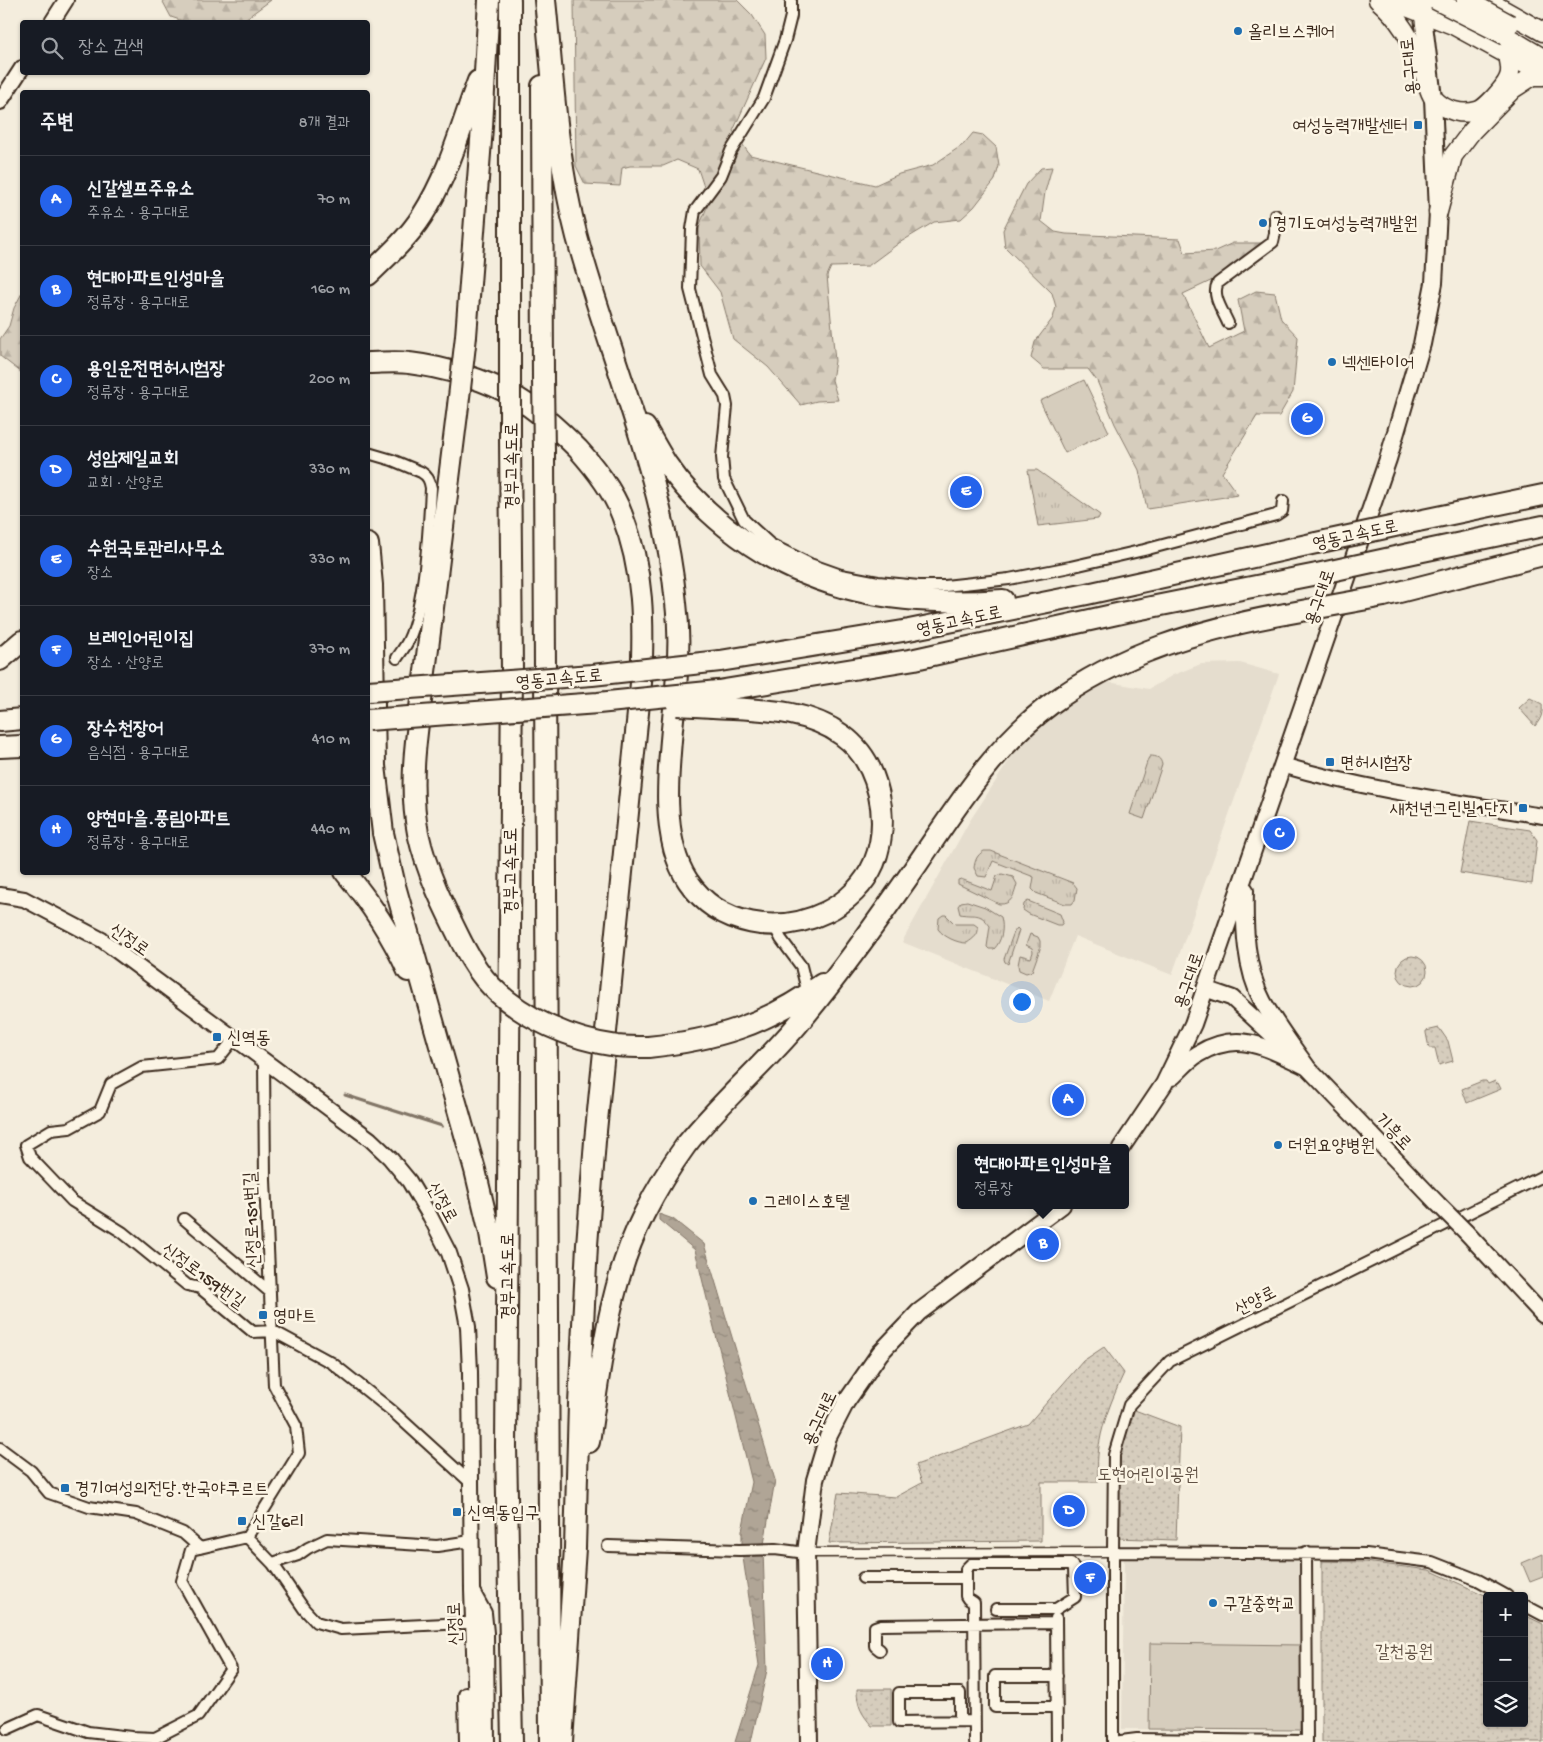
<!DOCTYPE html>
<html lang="ko">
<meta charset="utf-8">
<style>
:root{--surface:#171b24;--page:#242831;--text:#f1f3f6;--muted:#9ea1a6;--line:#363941;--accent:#2563eb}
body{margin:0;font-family:"Gochi Hand","Poor Story",sans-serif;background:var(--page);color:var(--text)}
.controls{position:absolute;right:15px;bottom:15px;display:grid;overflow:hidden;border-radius:5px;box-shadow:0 1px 4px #0004}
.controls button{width:45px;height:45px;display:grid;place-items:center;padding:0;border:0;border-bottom:1px solid var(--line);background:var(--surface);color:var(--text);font:25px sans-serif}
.you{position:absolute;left:1021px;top:1001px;width:18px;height:18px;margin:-12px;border:4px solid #fff;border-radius:50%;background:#1a73e8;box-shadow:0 0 0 8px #1a73e833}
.badge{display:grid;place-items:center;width:32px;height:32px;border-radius:50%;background:var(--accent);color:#fff;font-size:16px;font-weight:700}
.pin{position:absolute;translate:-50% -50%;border:2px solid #fff;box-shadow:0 1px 5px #0006}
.popup{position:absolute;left:957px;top:1144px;width:172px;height:65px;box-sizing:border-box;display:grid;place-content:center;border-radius:5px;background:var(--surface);filter:drop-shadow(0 1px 4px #0005);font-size:16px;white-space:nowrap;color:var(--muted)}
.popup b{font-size:19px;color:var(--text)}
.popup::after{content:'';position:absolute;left:50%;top:100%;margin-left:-10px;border:10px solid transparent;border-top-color:var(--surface)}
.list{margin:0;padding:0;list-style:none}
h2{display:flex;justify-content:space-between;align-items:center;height:65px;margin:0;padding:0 20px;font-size:21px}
h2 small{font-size:16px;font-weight:400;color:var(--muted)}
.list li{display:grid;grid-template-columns:32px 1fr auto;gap:15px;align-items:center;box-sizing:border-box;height:90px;padding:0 20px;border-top:1px solid var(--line)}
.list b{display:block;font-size:19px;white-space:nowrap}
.list p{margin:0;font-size:16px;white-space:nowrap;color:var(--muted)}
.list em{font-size:16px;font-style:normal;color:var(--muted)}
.icon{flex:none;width:28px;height:28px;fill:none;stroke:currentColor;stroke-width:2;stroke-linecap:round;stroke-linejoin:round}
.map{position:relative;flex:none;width:1543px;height:1742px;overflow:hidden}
.search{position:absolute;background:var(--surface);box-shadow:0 1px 4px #0004;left:20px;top:20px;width:350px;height:55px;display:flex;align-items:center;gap:12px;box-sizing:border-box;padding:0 18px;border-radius:5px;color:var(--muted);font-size:19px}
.panel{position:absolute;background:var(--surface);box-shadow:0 1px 4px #0004;left:20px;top:90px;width:350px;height:785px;border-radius:5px}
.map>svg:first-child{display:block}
</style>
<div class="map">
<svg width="1543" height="1742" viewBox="0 0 1543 1742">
<defs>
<pattern id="grass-tufts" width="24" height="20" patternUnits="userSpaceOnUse" patternTransform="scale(1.25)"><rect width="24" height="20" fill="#d6cdbd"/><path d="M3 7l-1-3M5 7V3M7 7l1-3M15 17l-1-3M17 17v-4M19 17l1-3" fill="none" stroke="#b9b0a2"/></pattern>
<pattern id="forest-firs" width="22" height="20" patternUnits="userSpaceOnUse" patternTransform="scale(1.25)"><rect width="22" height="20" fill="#d6cdbd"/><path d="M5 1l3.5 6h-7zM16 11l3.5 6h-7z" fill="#b9b0a2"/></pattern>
<pattern id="park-dots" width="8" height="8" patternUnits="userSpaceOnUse" patternTransform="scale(1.25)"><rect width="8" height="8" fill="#d6cdbd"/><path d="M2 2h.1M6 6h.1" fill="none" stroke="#b9b0a2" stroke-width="1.8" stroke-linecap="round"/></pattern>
<pattern id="water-ripples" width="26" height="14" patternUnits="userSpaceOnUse" patternTransform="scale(1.25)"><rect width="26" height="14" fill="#b0a596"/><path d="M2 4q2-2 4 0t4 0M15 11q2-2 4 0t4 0" fill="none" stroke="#90877a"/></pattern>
</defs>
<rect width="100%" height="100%" fill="#f4eddd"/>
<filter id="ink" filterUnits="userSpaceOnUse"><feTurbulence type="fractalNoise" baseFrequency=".02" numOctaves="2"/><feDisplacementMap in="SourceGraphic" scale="10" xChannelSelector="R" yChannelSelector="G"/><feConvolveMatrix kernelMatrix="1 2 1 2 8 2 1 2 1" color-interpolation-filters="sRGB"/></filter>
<g filter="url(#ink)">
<path fill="#e5ddce" d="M 1240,663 L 1279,674 L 1172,975 L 1075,936 L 1049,1001 L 902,942 L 969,822 L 1016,750 L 1056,712 L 1102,681 L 1149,689 L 1173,675 L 1201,664 Z
M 1124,1559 L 1302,1561 L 1300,1730 L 1122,1729 Z"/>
<path fill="url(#grass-tufts)" stroke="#887c6e" d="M 1028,470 L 1037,470 L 1100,515 L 1098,519 L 1038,526 Z
M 1150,756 C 1157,756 1161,758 1162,765 L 1144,819 L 1130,814 L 1148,759 Z
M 984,851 L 991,851 L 1073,883 L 1077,888 L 1075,900 L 1072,904 L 1065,904 L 1036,893 L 1032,889 L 1034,877 L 993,861 L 986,877 L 978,876 L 974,868 C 975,860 977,855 984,851 Z
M 1002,874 L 1013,877 L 1017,884 C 1014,895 1012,905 999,904 L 958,884 L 958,880 L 961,879 L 992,891 L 997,876 Z
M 967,901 L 985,907 L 1001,917 C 1004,928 1002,941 994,949 L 989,949 L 987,947 L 990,926 C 979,911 976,917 960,914 L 958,906 L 961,902 Z
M 1028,901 L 1060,914 L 1063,922 L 1061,925 L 1057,925 L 1029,914 L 1023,910 L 1024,904 Z
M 943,915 L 946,915 L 955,924 L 974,924 L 978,927 C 979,935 974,938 967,943 C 957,943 944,937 938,929 L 939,918 Z
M 1017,928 L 1019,930 L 1008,964 L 1005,962 L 1004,959 L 1014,932 Z
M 1030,934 L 1038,937 L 1040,941 L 1040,949 L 1032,971 L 1026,973 L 1019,970 L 1018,965 L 1020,955 L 1031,958 L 1033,952 L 1032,948 L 1026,945 Z"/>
<path fill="url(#forest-firs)" stroke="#887c6e" d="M 162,0 L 271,0 L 241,22 L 186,22 L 171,17 Z
M 574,0 L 737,0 L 752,15 L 765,35 L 766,58 L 733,131 L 750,155 L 875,185 L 899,174 L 933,165 L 964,144 L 973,133 L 983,135 L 996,147 L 999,166 L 995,180 L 974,207 L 961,219 L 934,222 L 899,243 L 868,266 L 831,267 L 827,276 L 835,361 L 832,380 L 838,400 L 817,401 L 801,405 L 768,367 L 733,339 L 720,292 L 700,266 L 699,227 L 709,202 L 698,169 L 677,160 L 663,166 L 630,166 L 622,168 L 620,186 L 585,184 L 576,166 Z
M 1052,167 L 1045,192 L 1041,221 L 1055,232 L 1066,234 L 1180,239 L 1185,253 L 1215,251 L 1233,243 L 1262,243 L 1217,278 L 1183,294 L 1209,348 L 1244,331 L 1238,300 L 1256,291 L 1275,293 L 1281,319 L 1298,337 L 1293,392 L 1279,416 L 1257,416 L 1222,473 L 1238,495 L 1147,509 L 1139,470 L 1115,424 L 1097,381 L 1088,369 L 1044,369 L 1031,358 L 1035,342 L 1053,318 L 1056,307 L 1052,293 L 1005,247 L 1003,230 L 1026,184 L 1041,168 Z
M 22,293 L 22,373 L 0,356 L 0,339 L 9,326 L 14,308 Z"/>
<path fill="url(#park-dots)" stroke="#887c6e" d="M 1530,698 L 1542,704 C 1543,714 1541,719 1535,726 L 1519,708 Z
M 1470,821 L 1530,830 L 1537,840 L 1532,884 L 1460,873 Z
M1397 971a15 15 0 1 1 30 0a15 15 0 1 1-30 0Z
M 1439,1028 L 1448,1041 L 1453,1061 L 1439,1065 L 1435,1048 L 1429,1048 L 1426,1033 L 1426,1031 Z
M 1482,1081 L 1486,1081 L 1488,1084 L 1495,1081 L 1496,1084 L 1498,1083 L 1501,1089 L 1467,1103 L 1462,1089 Z
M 1104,1347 L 1124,1373 C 1112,1399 1100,1427 1098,1455 C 1097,1464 1098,1473 1098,1482 L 1041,1482 L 1041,1541 L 829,1543 L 838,1493 L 896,1497 L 922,1483 L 916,1465 L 1028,1424 L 1083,1361 Z
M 1132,1409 L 1180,1427 L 1176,1540 L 1116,1538 L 1118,1454 Z
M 1322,1561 L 1365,1562 L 1429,1570 L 1487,1596 L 1487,1723 L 1524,1723 L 1524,1615 L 1543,1624 L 1543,1742 L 1322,1742 Z
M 857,1689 L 891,1689 L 891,1726 L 872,1726 C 861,1713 857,1706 857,1689 Z"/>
<path fill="#d6cdbd" stroke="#887c6e" d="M 1084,380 L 1109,432 L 1065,453 L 1040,401 Z
M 1543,1554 L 1543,1577 L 1530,1582 L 1522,1563 Z
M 1150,1643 L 1301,1645 L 1300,1730 L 1149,1729 Z"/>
<path fill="url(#water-ripples)" stroke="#817466" d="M 659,1214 L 673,1219 L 704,1244 L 775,1480 L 763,1550 L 767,1670 L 751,1742 L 735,1742 L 759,1665 L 742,1551 L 742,1531 L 752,1482 L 695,1250 L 659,1220 Z"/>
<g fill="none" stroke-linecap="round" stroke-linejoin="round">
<path stroke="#817466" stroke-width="3" d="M 345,1095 L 442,1126"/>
<defs>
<path id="pedestrian" d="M 806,1553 L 1113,1552"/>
<path id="minor" d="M 791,0 L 791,16 L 785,40 L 764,98 L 731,151 L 721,176 L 695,211 L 692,229 L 690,289 L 712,375 L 725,396 L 727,406 L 722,457 L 724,479 L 744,520 L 770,544 L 810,564 L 841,575 L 878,582 L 919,586 L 945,586 L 1009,579 L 1070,567 L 1144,550 L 1276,515 L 1282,511 L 1283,501
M 1228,323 C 1223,311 1211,295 1218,283 L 1273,242 L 1275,233 L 1275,215
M 368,453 L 392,460 L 421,472 C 428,476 430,481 431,488 C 429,530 425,605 408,641 C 405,647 401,652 397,658
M 774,925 L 781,939 L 801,966 L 808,994
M 234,1039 L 218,1059 L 142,1067 L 111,1084 L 100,1111 L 69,1128 L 51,1130 L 26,1145 L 30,1157 L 72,1201 L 122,1232 L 187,1285 L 200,1288 L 253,1332 L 273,1331 L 332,1363 L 391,1410 L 470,1482
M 184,1219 L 270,1292
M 0,1448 L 31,1471 L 49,1493 L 89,1507 L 136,1514 L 183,1533 L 200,1548
M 247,1537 L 299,1453 L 296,1426 L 274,1385 L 265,1180 L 264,1061
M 608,1546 L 739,1550 L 775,1549 L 806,1553
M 1113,1552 L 1114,1455 L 1129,1405 L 1170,1361 L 1543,1176
M 1306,1552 L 1307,1742
M 273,1564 L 276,1562 L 298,1555 L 308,1548 L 327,1539 L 437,1546 L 471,1541
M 863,1578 L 966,1578
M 1524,1605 L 1543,1615
M 1056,1618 L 1057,1742
M 880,1650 L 875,1646 L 875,1627 L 881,1625 L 1056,1623
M 1057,1676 L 995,1676 L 995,1707 L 1057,1707
M 960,1721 L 960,1693 L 899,1693 L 899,1722 L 975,1721
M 7,1729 L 38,1715 L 88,1732 L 131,1737 L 155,1738 L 198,1716 L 231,1669 L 182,1581 L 191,1550 L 247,1537 L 273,1564 L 304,1609 L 316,1622 L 341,1629 L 466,1623
M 975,1742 L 974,1603 L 968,1599 L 966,1596 L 966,1569 L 971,1564 L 1071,1564 L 1074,1568 L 1075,1597 L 1056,1609 L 996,1609
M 1113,1742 L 1113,1552 L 1366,1554 L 1432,1562 L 1478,1580 L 1507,1596
M 1113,1742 L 1137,1739 L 1307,1741"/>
<path id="tertiary" d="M 52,22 L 66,0
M 0,102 L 22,68
M 1282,765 C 1367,790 1456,802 1543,816
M 0,895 L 24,899 L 102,940 L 370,1139 L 390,1158 L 409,1181 L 430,1216 L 449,1253 L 461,1289 L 468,1327 L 470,1372 L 472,1590 L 477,1742
M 473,1593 L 484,1613 L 486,1633 L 487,1742
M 466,1695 L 467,1742"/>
<path id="secondary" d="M 1206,989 L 1232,998 L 1306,1066 L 1438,1204
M 1466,1232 L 1543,1315"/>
<path id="primary" d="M 1245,890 C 1244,926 1245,969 1263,1002 C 1276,1025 1291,1045 1306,1066
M 1172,1077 C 1180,1070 1188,1060 1198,1054 C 1239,1029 1267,1048 1306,1066
M 1121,1148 L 1164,1084 L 1193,1024 L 1388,459 L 1422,344 L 1434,283 L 1438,212 L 1433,98 L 1421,0
M 809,1742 L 806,1553 L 815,1480 L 828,1437 L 846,1402 L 880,1353 L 919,1312 L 1062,1205"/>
<path id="trunk" d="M 1378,0 C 1399,18 1413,41 1422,67 C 1426,76 1428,92 1434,99 C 1445,111 1462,115 1477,111 C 1484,109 1495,97 1500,91 C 1511,78 1512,72 1508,56
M 1389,0 L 1453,25 L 1543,74
M 1486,0 L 1543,32
M 1506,36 L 1543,58
M 1438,212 L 1453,156 L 1472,131 L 1513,89 L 1533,76 L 1543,76"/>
<path id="motorway" d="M 545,0 C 553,78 557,161 577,237 C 610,359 664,476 676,603 C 679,626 679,650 677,673 C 674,733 653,829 688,881 C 719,927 779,935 826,912 C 847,902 865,884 874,863 C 891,821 880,762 842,735 C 805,708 757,710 713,707
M 542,86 L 543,379
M 368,275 C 387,257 408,238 422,216 C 449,174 461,127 478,81
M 466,336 L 482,127 L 489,0
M 510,362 L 510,0
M 368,363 C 381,363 396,361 409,363 C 443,367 488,380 517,398 C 540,412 559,430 578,449 C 595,468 613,490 622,515 C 644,570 644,625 641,683 L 595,1141 L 587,1245 L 579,1404 L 575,1548 L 562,1742
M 458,406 C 448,492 436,578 426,664 C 419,719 407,778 418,833 C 427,874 445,909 463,945
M 645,427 C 652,439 659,452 666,463 C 683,488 704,509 726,527 C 808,593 900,607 1003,600
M 510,439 L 512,670 L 506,1447 L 512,1742
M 544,453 L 550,1742
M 1418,521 L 1543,495
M 368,544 L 372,585 L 375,766 L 383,833 L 395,886 L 475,1170 L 490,1233 L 497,1277
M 1418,552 L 1543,526
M 1384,596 L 1543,555
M 0,660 L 22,641
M 720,661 L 909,630 L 1087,594 L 1316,543
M 718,691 L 915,659 L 1126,612 L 1317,574
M 0,721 L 22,719
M 0,747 L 22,746
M 345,872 C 370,902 392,936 408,971
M 648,1047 C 716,1040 765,1025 822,984
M 589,1442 C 601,1364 608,1285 644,1214 C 656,1190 670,1167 686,1145 C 720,1102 764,1065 799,1023 C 841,973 878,920 916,866 C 956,808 994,746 1051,704 C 1119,653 1203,629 1285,614"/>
</defs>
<use href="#pedestrian" stroke="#3b2a1e" stroke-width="11"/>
<use href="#minor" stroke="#3b2a1e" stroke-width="14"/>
<use href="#tertiary" stroke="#3b2a1e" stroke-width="18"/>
<use href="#secondary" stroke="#3b2a1e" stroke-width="19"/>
<use href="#primary" stroke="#3b2a1e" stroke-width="20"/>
<use href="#trunk" stroke="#3b2a1e" stroke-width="21"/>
<use href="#motorway" stroke="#3b2a1e" stroke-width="24"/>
<use href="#pedestrian" stroke="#fcf5e5" stroke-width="8"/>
<use href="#minor" stroke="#fcf5e5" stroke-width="10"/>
<use href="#tertiary" stroke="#fcf5e5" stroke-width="14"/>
<use href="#secondary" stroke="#fcf5e5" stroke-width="15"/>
<use href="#primary" stroke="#fcf5e5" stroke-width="16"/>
<use href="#trunk" stroke="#fcf5e5" stroke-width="18"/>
<use href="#motorway" stroke="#fcf5e5" stroke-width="20"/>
<defs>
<path id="secondary-bridge" d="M 1438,1204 L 1466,1232"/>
<path id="trunk-bridge" d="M 1435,0 L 1506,36
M 1466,0 L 1510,24"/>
<path id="motorway-bridge" d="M 510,362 L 510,439
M 543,379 L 544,453
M 458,406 L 466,336
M 1316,543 L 1418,521
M 1317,574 L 1418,552
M 1285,614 L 1384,596
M 368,691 L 592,675 L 720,661
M 677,705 L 713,707
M 368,720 L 598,703 L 718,691
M 463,945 C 471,960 479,974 491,986 C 523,1019 572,1040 617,1046 C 627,1047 637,1047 648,1047"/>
</defs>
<use href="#secondary-bridge" stroke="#3b2a1e" stroke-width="19" stroke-linecap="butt"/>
<use href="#trunk-bridge" stroke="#3b2a1e" stroke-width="21" stroke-linecap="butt"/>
<use href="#motorway-bridge" stroke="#3b2a1e" stroke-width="24" stroke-linecap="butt"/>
<use href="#secondary-bridge" stroke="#fcf5e5" stroke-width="15"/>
<use href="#trunk-bridge" stroke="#fcf5e5" stroke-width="18"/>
<use href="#motorway-bridge" stroke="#fcf5e5" stroke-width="20"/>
</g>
</g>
<g fill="#1f6fb2" stroke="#fcf5e5" stroke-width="2">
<circle cx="1238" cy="31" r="5"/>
<rect x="1413" y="120" width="10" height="10" rx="2.5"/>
<circle cx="1263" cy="223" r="5"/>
<circle cx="1332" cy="362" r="5"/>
<rect x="1325" y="757" width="10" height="10" rx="2.5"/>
<rect x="1518" y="803" width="10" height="10" rx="2.5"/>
<rect x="212" y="1032" width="10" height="10" rx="2.5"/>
<circle cx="1278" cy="1145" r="5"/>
<circle cx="753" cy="1201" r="5"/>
<rect x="258" y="1310" width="10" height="10" rx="2.5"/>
<rect x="60" y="1483" width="10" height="10" rx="2.5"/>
<rect x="452" y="1507" width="10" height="10" rx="2.5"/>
<rect x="237" y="1516" width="10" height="10" rx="2.5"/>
<circle cx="1213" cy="1603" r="5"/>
</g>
<g text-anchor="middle" stroke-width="5" stroke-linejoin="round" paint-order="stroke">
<g font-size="18" fill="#3b2a1e" stroke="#fcf5e5" text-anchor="start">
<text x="1248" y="37">올리브스퀘어</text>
<text x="1408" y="131" text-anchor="end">여성능력개발센터</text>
<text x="1273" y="229">경기도여성능력개발원</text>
<text x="1342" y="368">넥센타이어</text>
<text x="1340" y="768">면허시험장</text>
<text x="1513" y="814" text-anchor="end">새천년그린빌1단지</text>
<text x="227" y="1043">신역동</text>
<text x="1288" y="1151">더원요양병원</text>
<text x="763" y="1207">그레이스호텔</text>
<text x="273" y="1321">영마트</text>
<text x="75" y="1494">경기여성의전당.한국야쿠르트</text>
<text x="467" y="1518">신역동입구</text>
<text x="252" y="1527">신갈6리</text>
<text x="1223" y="1609">구갈중학교</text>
</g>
<g font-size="18" fill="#3b2a1e" stroke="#fcf5e5">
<text transform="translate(1409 66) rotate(-96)" y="6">용구대로</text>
<text transform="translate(511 466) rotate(-90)" y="6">경부고속도로</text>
<text transform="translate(1355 534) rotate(-12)" y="6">영동고속도로</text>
<text transform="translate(1319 597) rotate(-71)" y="6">용구대로</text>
<text transform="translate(959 620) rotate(-12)" y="6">영동고속도로</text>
<text transform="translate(559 678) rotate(-5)" y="6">영동고속도로</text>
<text transform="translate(510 871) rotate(-90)" y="6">경부고속도로</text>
<text transform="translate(130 939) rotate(35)" y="6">신정로</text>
<text transform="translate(1188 980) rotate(-71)" y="6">용구대로</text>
<text transform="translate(1394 1131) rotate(46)" y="6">기흥로</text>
<text transform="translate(443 1202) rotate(61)" y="6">신정로</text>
<text transform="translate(251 1220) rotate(-92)" y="6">신정로151번길</text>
<text transform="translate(204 1275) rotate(36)" y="6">신정로159번길</text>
<text transform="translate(507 1276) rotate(-90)" y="6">경부고속도로</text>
<text transform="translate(1255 1300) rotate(-27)" y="6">산양로</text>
<text transform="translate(819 1418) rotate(-65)" y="6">용구대로</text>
<text transform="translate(454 1624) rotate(-92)" y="6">신정로</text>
</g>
<g font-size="18" fill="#625346" stroke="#fcf5e5">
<text x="1148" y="1480">도현어린이공원</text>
<text x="1404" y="1657">갈천공원</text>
</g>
</g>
</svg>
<div class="controls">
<button>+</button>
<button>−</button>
<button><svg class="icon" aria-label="layers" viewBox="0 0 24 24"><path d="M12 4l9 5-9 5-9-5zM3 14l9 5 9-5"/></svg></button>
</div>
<div class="you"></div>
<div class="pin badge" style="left:1068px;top:1100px">A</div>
<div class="pin badge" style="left:1043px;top:1244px">B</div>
<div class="popup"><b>현대아파트인성마을</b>정류장</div>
<div class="pin badge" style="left:1279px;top:834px">C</div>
<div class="pin badge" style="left:1069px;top:1511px">D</div>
<div class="pin badge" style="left:966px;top:492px">E</div>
<div class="pin badge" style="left:1090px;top:1578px">F</div>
<div class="pin badge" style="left:1307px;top:419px">G</div>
<div class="pin badge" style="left:827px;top:1664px">H</div>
<div class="search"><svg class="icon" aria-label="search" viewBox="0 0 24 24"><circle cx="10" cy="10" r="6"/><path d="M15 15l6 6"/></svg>장소 검색</div>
<section class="panel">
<h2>주변<small>8개 결과</small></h2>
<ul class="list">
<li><span class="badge">A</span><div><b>신갈셀프주유소</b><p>주유소 · 용구대로</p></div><em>70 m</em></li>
<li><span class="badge">B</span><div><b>현대아파트인성마을</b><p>정류장 · 용구대로</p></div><em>160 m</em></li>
<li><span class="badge">C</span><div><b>용인운전면허시험장</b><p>정류장 · 용구대로</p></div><em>200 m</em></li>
<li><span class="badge">D</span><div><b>성암제일교회</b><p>교회 · 산양로</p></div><em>330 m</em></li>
<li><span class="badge">E</span><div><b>수원국토관리사무소</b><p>장소</p></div><em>330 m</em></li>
<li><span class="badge">F</span><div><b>브레인어린이집</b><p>장소 · 산양로</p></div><em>370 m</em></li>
<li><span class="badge">G</span><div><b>장수천장어</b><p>음식점 · 용구대로</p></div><em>410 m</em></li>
<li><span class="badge">H</span><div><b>양현마을.풍림아파트</b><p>정류장 · 용구대로</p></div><em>440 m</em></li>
</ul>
</section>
</div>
